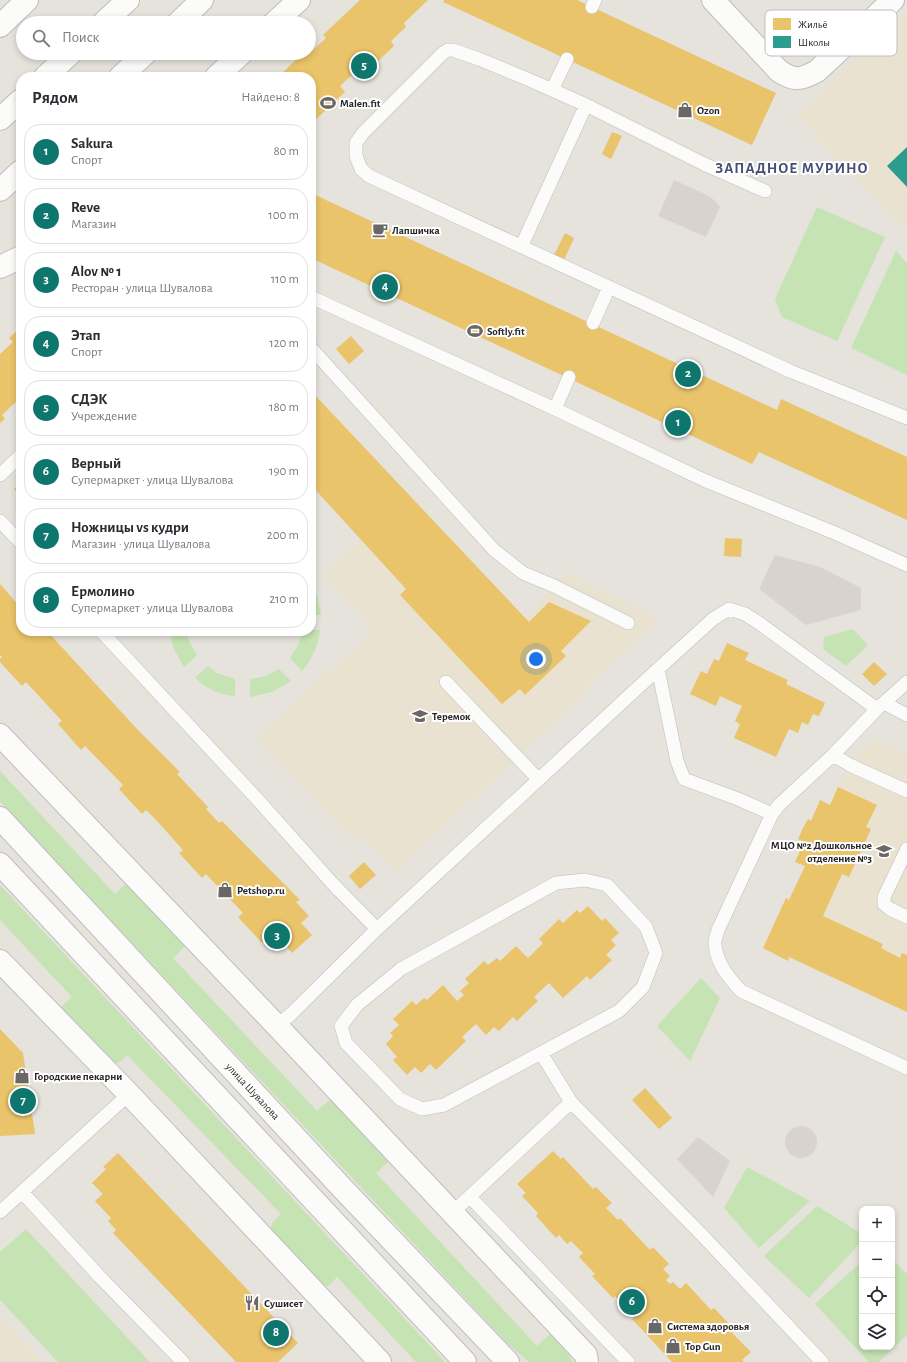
<!DOCTYPE html>
<html lang="ru">
<meta charset="utf-8">
<style>
:root{--surface:#fff;--page:#f2f2f3;--text:#2b2b33;--muted:#7c7c81;--line:#e1e1e2;--accent:#0f766e}
body{margin:0;font-family:"Alegreya Sans",sans-serif;background:var(--page);color:var(--text)}
.controls{position:absolute;right:12px;bottom:12px;display:grid;overflow:hidden;border-radius:8px;box-shadow:0 2px 6px #0003}
.controls button{width:36px;height:36px;display:grid;place-items:center;padding:0;border:0;border-bottom:1px solid var(--line);background:var(--surface);color:var(--text);font:20px sans-serif}
.you{position:absolute;left:536px;top:659px;width:14px;height:14px;margin:-10px;border:3px solid #fff;border-radius:50%;background:#1a73e8;box-shadow:0 0 0 6px #1a73e833}
.badge{display:grid;place-items:center;width:26px;height:26px;border-radius:50%;background:var(--accent);color:#fff;font-size:13px;font-weight:700}
.pin{position:absolute;translate:-50% -50%;border:2px solid #fff;box-shadow:0 1px 4px #0006}
.list{margin:0;padding:0;list-style:none}
h2{display:flex;justify-content:space-between;align-items:center;height:52px;margin:0;padding:0 16px;font-size:17px}
h2 small{font-size:13px;font-weight:400;color:var(--muted)}
.list li{display:grid;grid-template-columns:26px 1fr auto;gap:12px;align-items:center;box-sizing:border-box;height:56px;margin:0 8px 8px;padding:0 8px;border:1px solid var(--line);border-radius:16px}
.list b{display:block;font-size:15px;white-space:nowrap}
.list p{margin:0;font-size:13px;white-space:nowrap;color:var(--muted)}
.list em{font-size:13px;font-style:normal;color:var(--muted)}
.icon{flex:none;width:22px;height:22px;fill:none;stroke:currentColor;stroke-width:2;stroke-linecap:round;stroke-linejoin:round}
.map{position:relative;flex:none;width:907px;height:1362px;overflow:hidden}
.search{position:absolute;background:var(--surface);box-shadow:0 2px 6px #0003;left:16px;top:16px;width:300px;height:44px;display:flex;align-items:center;gap:10px;box-sizing:border-box;padding:0 14px;border-radius:22px;color:var(--muted);font-size:15px}
.panel{position:absolute;background:var(--surface);box-shadow:0 2px 6px #0003;left:16px;top:72px;width:300px;height:564px;border-radius:16px}
.map>svg:first-child{display:block}
</style>
<div class="map">
<svg width="907" height="1362" viewBox="0 0 907 1362">
<rect width="100%" height="100%" fill="#e6e2dc"/>
<path fill="#eae2d0" d="M 907,10 L 907,232 L 796,115 Z
M 360,539 L 406,589 L 529,622 L 525,617 L 566,573 L 657,617 L 653,626 L 588,684 L 584,694 L 396,872 L 374,846 L 346,834 L 256,738 L 373,630 L 323,576 Z
M 875,738 L 907,753 L 907,955 L 902,953 L 900,958 L 881,948 L 882,943 L 823,916 L 842,874 L 849,877 L 871,829 L 866,827 L 877,805 L 838,787 L 855,757 Z
M 0,1317 L 42,1362 L 0,1362 Z"/>
<path fill="#c5e3b3" d="M 817,207 L 885,237 L 837,341 L 782,317 L 775,299 Z
M 896,251 L 907,263 L 907,375 L 851,348 Z
M 311,582 L 317,595 L 321,615 L 311,615 Z
M 853,629 L 868,645 L 846,666 L 823,649 L 824,637 Z
M 311,630 L 320,630 C 318,646 312,659 302,671 L 290,658 L 298,645 L 303,631 L 311,631 Z
M 170,631 L 187,631 L 189,641 L 197,655 L 184,667 L 173,647 Z
M 208,666 L 217,673 L 235,679 L 235,696 C 219,695 206,688 195,678 Z
M 279,669 L 291,681 L 272,692 L 250,697 L 250,679 L 266,676 Z
M 0,771 L 115,894 L 127,883 L 186,946 L 173,958 L 317,1111 L 331,1099 L 389,1161 L 376,1173 L 537,1346 L 550,1334 L 567,1352 L 573,1362 L 529,1362 L 505,1341 L 0,802 Z
M 0,885 L 445,1362 L 416,1362 L 337,1277 L 328,1286 L 322,1285 L 270,1230 L 273,1222 L 281,1214 L 127,1055 L 119,1063 L 113,1063 L 62,1009 L 62,1006 L 72,997 L 0,920 Z
M 701,978 L 720,998 L 690,1061 L 657,1026 Z
M 747,1167 L 810,1201 L 759,1248 L 724,1208 Z
M 817,1206 L 862,1234 L 862,1241 L 809,1298 L 764,1256 Z
M 26,1229 L 150,1362 L 58,1362 L 0,1300 L 0,1252 Z
M 892,1259 L 907,1274 L 907,1335 L 879,1362 L 869,1362 L 815,1304 L 862,1261 L 862,1347 L 892,1347 Z"/>
<path fill="#d8d4cd" d="M 674,180 L 711,197 L 720,207 L 706,237 L 658,216 Z
M 775,555 L 820,567 L 861,588 L 861,610 L 806,625 L 759,589 Z
M785 1142a16 16 0 1 1 32 0a16 16 0 1 1-32 0Z
M 698,1137 L 730,1161 L 713,1197 L 677,1159 Z"/>
<path fill="#e9c46a" d="M 360,0 L 428,0 L 404,23 L 406,27 L 391,41 L 394,46 L 362,76 L 357,70 L 340,86 L 345,92 L 312,123 L 311,122 L 311,77 L 278,77 L 303,53 L 309,53 L 309,51 L 310,53 L 326,38 L 323,35 Z
M 444,0 L 577,0 L 776,93 L 752,145 L 443,2 Z
M 612,132 L 622,136 L 611,159 L 602,154 Z
M 311,193 L 777,410 L 781,399 L 907,457 L 907,520 L 759,452 L 752,464 L 311,258 Z
M 565,233 L 574,238 L 564,260 L 554,255 Z
M 21,327 L 21,397 L 2,415 L 5,419 L 0,423 L 0,354 L 13,342 L 9,338 Z
M 351,336 L 364,351 L 349,364 L 336,349 Z
M 311,391 L 529,622 L 549,602 L 591,621 L 561,651 L 566,656 L 525,695 L 520,689 L 502,704 L 400,595 L 406,589 L 311,485 Z
M 21,482 L 21,497 L 14,489 Z
M 725,538 L 742,539 L 741,557 L 724,556 Z
M 0,584 L 21,608 L 21,631 L 47,631 L 137,729 L 180,772 L 177,774 L 208,807 L 206,809 L 219,823 L 222,821 L 300,900 L 296,902 L 309,916 L 301,923 L 312,935 L 292,953 L 282,941 L 275,949 L 266,939 L 262,943 L 238,917 L 243,913 L 206,874 L 202,878 L 179,853 L 183,850 L 158,822 L 146,810 L 142,814 L 119,789 L 123,785 L 85,746 L 81,750 L 58,724 L 62,721 L 26,682 L 22,686 L 0,662 L 0,659 L 2,657 L 0,655 Z
M 727,643 L 749,653 L 745,660 L 788,680 L 786,684 L 825,703 L 819,716 L 813,714 L 808,725 L 802,722 L 798,733 L 789,729 L 776,757 L 734,738 L 740,724 L 735,721 L 742,706 L 720,696 L 716,706 L 690,694 L 701,671 L 707,674 L 714,659 L 719,661 Z
M 874,662 L 887,674 L 874,686 L 862,674 Z
M 838,787 L 877,805 L 866,827 L 871,829 L 849,877 L 842,874 L 823,916 L 883,944 L 881,948 L 900,958 L 902,953 L 907,955 L 907,1012 L 789,957 L 788,961 L 763,948 L 786,898 L 789,900 L 805,866 L 795,862 L 804,842 L 798,839 L 803,828 L 808,819 L 811,821 L 820,800 L 830,805 Z
M 364,862 L 376,875 L 360,889 L 349,876 Z
M 588,906 L 602,921 L 605,918 L 619,933 L 611,940 L 616,945 L 606,955 L 612,960 L 590,980 L 587,976 L 563,998 L 549,983 L 534,997 L 538,1001 L 522,1016 L 517,1021 L 513,1017 L 499,1031 L 494,1027 L 486,1035 L 476,1024 L 462,1037 L 466,1041 L 436,1070 L 430,1064 L 421,1073 L 415,1067 L 407,1075 L 393,1060 L 397,1057 L 386,1044 L 393,1036 L 390,1033 L 399,1025 L 393,1019 L 412,1001 L 416,1005 L 424,998 L 427,1000 L 443,985 L 457,1001 L 464,995 L 460,991 L 469,983 L 465,979 L 484,961 L 488,965 L 497,958 L 500,961 L 516,946 L 528,958 L 543,943 L 539,939 L 559,919 L 563,923 L 577,910 L 580,913 Z
M 0,1029 L 23,1053 L 35,1134 L 0,1136 Z
M 645,1088 L 672,1118 L 659,1129 L 632,1100 Z
M 553,1151 L 561,1159 L 563,1157 L 593,1189 L 596,1187 L 612,1203 L 606,1208 L 618,1220 L 620,1218 L 650,1250 L 653,1247 L 669,1264 L 663,1269 L 670,1276 L 666,1280 L 670,1284 L 673,1282 L 680,1289 L 686,1283 L 711,1310 L 714,1308 L 735,1330 L 732,1333 L 751,1352 L 742,1360 L 744,1362 L 672,1362 L 632,1319 L 635,1317 L 628,1309 L 631,1306 L 630,1304 L 627,1302 L 624,1305 L 615,1296 L 613,1298 L 592,1276 L 595,1274 L 579,1257 L 583,1253 L 571,1241 L 567,1244 L 559,1235 L 556,1238 L 536,1216 L 538,1213 L 522,1196 L 526,1193 L 517,1184 Z
M 118,1153 L 298,1343 L 278,1362 L 236,1362 L 113,1233 L 116,1230 L 108,1221 L 111,1218 L 95,1201 L 103,1194 L 92,1183 L 106,1169 L 103,1167 Z"/>
<path fill="#2a9d8f" d="M 907,147 L 907,187 L 887,166 Z"/>
<g fill="none" stroke-linecap="round" stroke-linejoin="round">
<defs>
<path id="lane" d="M 592,7 L 595,0
M 552,90 L 567,59
M 765,191 L 704,164 L 586,105 L 532,81 L 479,59 L 453,50 L 448,50 L 443,53 L 363,133 L 356,143 L 356,156 L 361,169 L 369,176 L 790,371 L 907,418
M 522,245 L 586,105
M 311,297 L 555,409 L 706,481 L 835,533 L 907,565
M 593,323 L 609,287
M 311,348 L 494,550 L 523,573 L 554,586 L 628,623
M 555,409 L 569,377
M 0,475 L 21,455
M 0,521 L 21,543
M 101,631 L 258,800 L 332,883 L 377,929
M 446,682 L 538,779
M 907,682 L 877,709 L 833,755 L 779,805 L 772,814 L 718,930 C 717,935 714,941 715,945 C 717,964 729,978 741,991 L 907,1068
M 884,703 L 907,715
M 833,755 L 850,765 L 907,791
M 772,814 L 738,799 L 684,779 L 677,761 L 658,669 L 713,619 L 729,609 L 745,614 L 759,623 L 877,709
M 907,849 L 884,897 L 884,904 L 890,909 L 907,917
M 585,880 L 607,885 L 646,927 L 656,953 L 643,987 L 619,1011 L 444,1105 L 422,1109 L 400,1099 L 346,1043 L 341,1026 L 357,1005 L 401,969 L 556,883 Z
M 277,1026 L 291,1014 L 377,929 L 658,669
M 541,1053 L 571,1102
M 22,1192 L 99,1276 L 183,1362
M 470,1197 L 628,1362
M 0,1212 L 129,1094
M 452,1213 L 571,1102 L 703,1236 L 822,1362"/>
<path id="street" d="M 713,0 L 779,71 C 794,81 801,80 817,71 L 893,0
M 103,23 L 128,0
M 178,23 L 202,0
M 274,23 L 299,0
M 0,26 L 27,0
M 45,77 L 71,53
M 120,77 L 146,53
M 216,77 L 242,53
M 0,119 L 21,100
M 0,190 L 21,171
M 0,267 L 21,257
M 0,735 L 277,1026 L 586,1355 L 587,1362
M 0,961 L 129,1094 L 380,1362"/>
<path id="secondary" d="M 0,818 L 343,1189 L 508,1362
M 0,864 L 465,1362"/>
</defs>
<use href="#lane" stroke="#bfbebe" stroke-width="14"/>
<use href="#street" stroke="#bfbebe" stroke-width="24"/>
<use href="#secondary" stroke="#bfbebe" stroke-width="24"/>
<use href="#lane" stroke="#fbfbfa" stroke-width="13"/>
<use href="#street" stroke="#fbfbfa" stroke-width="22"/>
<use href="#secondary" stroke="#fbfbfa" stroke-width="22"/>
</g>
<defs>
<symbol id="stadium-bare" viewBox="-9 -9 18 18"><path d="M0-5a6.5 5 0 1 0 0 10a6.5 5 0 1 0 0-10ZM-3.5-1.8h7v3.6h-7Z" fill="#6a6866" stroke="#fff" stroke-width="2.5" paint-order="stroke"/></symbol>
<symbol id="shop-bare" viewBox="-9 -9 18 18"><path d="M-5-2.5h2.3a2.7 3.5 0 0 1 5.4 0H5L5.5 6h-11ZM-1.5-2.5h3a1.5 2.3 0 0 0-3 0Z" fill="#6a6866" stroke="#fff" stroke-width="2.5" paint-order="stroke"/></symbol>
<symbol id="cafe-bare" viewBox="-9 -9 18 18"><path d="M-5.5-4.5H6V0H3Q3 3.5 0 3.5H-2.5Q-5.5 3.5-5.5 0ZM3-3.2v2h1.7v-2ZM-6 4.5H4V6H-6Z" fill="#6a6866" stroke="#fff" stroke-width="2.5" paint-order="stroke"/></symbol>
<symbol id="school-bare" viewBox="-9 -9 18 18"><path d="M0-5L7-2L0 1L-7-2ZM-4 1L0 2.5L4 1V4Q0 6-4 4Z" fill="#6a6866" stroke="#fff" stroke-width="2.5" paint-order="stroke"/></symbol>
<symbol id="restaurant-bare" viewBox="-9 -9 18 18"><path d="M-5-6h1v4h1v-4h1v4h1v-4h1v5L-1.5 .5V6h-2V.5L-5-1ZM5-6V6H3V1.5H1.5Q1.5-4 5-6Z" fill="#6a6866" stroke="#fff" stroke-width="2.5" paint-order="stroke"/></symbol>
</defs>
<g fill-rule="evenodd">
<use href="#stadium-bare" x="317" y="92" width="22" height="22"/>
<use href="#shop-bare" x="674" y="99" width="22" height="22"/>
<use href="#cafe-bare" x="369" y="219" width="22" height="22"/>
<use href="#stadium-bare" x="464" y="320" width="22" height="22"/>
<use href="#school-bare" x="409" y="705" width="22" height="22"/>
<use href="#school-bare" x="873" y="840" width="22" height="22"/>
<use href="#shop-bare" x="214" y="879" width="22" height="22"/>
<use href="#shop-bare" x="11" y="1065" width="22" height="22"/>
<use href="#restaurant-bare" x="241" y="1292" width="22" height="22"/>
<use href="#shop-bare" x="644" y="1315" width="22" height="22"/>
<use href="#shop-bare" x="662" y="1335" width="22" height="22"/>
</g>
<g text-anchor="middle" stroke-width="4" stroke-linejoin="round" paint-order="stroke">
<g font-size="11" font-weight="bold" fill="#272727" stroke="#fff" text-anchor="start">
<text x="340" y="107">Malen.fit</text>
<text x="697" y="114">Ozon</text>
<text x="392" y="234">Лапшичка</text>
<text x="487" y="335">Softly.fit</text>
<text x="432" y="720">Теремок</text>
<text x="872" y="849" text-anchor="end">МЦО №2 Дошкольное<tspan x="872" dy="13">отделение №3</tspan></text>
<text x="237" y="894">Petshop.ru</text>
<text x="34" y="1080">Городские пекарни</text>
<text x="264" y="1307">Сушисет</text>
<text x="667" y="1330">Система здоровья</text>
<text x="685" y="1350">Top Gun</text>
</g>
<g font-size="11" fill="#272727" stroke="#fff">
<text transform="translate(253 1091) rotate(47)" y="4">улица Шувалова</text>
</g>
<g font-size="15" font-weight="bold" letter-spacing="1" fill="#474d77" stroke="#fff">
<text x="792" y="173">ЗАПАДНОЕ МУРИНО</text>
</g>
</g>
<rect x="765" y="10" width="132" height="46" rx="6" fill="#fff" stroke="#bebebe" stroke-width="1"/>
<rect x="773" y="18" width="18" height="12" fill="#e9c46a"/>
<rect x="773" y="36" width="18" height="12" fill="#2a9d8f"/>
<g font-size="11" fill="#272727">
<text x="798" y="28">Жильё</text>
<text x="798" y="46">Школы</text>
</g>
</svg>
<div class="controls">
<button>+</button>
<button>−</button>
<button><svg class="icon" aria-label="locate" viewBox="0 0 24 24"><circle cx="12" cy="12" r="6"/><path d="M12 2v4M12 18v4M2 12h4M18 12h4"/></svg></button>
<button><svg class="icon" aria-label="layers" viewBox="0 0 24 24"><path d="M12 4l9 5-9 5-9-5zM3 14l9 5 9-5"/></svg></button>
</div>
<div class="you"></div>
<div class="pin badge" style="left:678px;top:423px">1</div>
<div class="pin badge" style="left:688px;top:374px">2</div>
<div class="pin badge" style="left:277px;top:936px">3</div>
<div class="pin badge" style="left:385px;top:287px">4</div>
<div class="pin badge" style="left:364px;top:66px">5</div>
<div class="pin badge" style="left:632px;top:1302px">6</div>
<div class="pin badge" style="left:23px;top:1101px">7</div>
<div class="pin badge" style="left:276px;top:1333px">8</div>
<div class="search"><svg class="icon" aria-label="search" viewBox="0 0 24 24"><circle cx="10" cy="10" r="6"/><path d="M15 15l6 6"/></svg>Поиск</div>
<section class="panel">
<h2>Рядом<small>Найдено: 8</small></h2>
<ul class="list">
<li><span class="badge">1</span><div><b>Sakura</b><p>Спорт</p></div><em>80 m</em></li>
<li><span class="badge">2</span><div><b>Reve</b><p>Магазин</p></div><em>100 m</em></li>
<li><span class="badge">3</span><div><b>Alov № 1</b><p>Ресторан · улица Шувалова</p></div><em>110 m</em></li>
<li><span class="badge">4</span><div><b>Этап</b><p>Спорт</p></div><em>120 m</em></li>
<li><span class="badge">5</span><div><b>СДЭК</b><p>Учреждение</p></div><em>180 m</em></li>
<li><span class="badge">6</span><div><b>Верный</b><p>Супермаркет · улица Шувалова</p></div><em>190 m</em></li>
<li><span class="badge">7</span><div><b>Ножницы vs кудри</b><p>Магазин · улица Шувалова</p></div><em>200 m</em></li>
<li><span class="badge">8</span><div><b>Ермолино</b><p>Супермаркет · улица Шувалова</p></div><em>210 m</em></li>
</ul>
</section>
</div>
